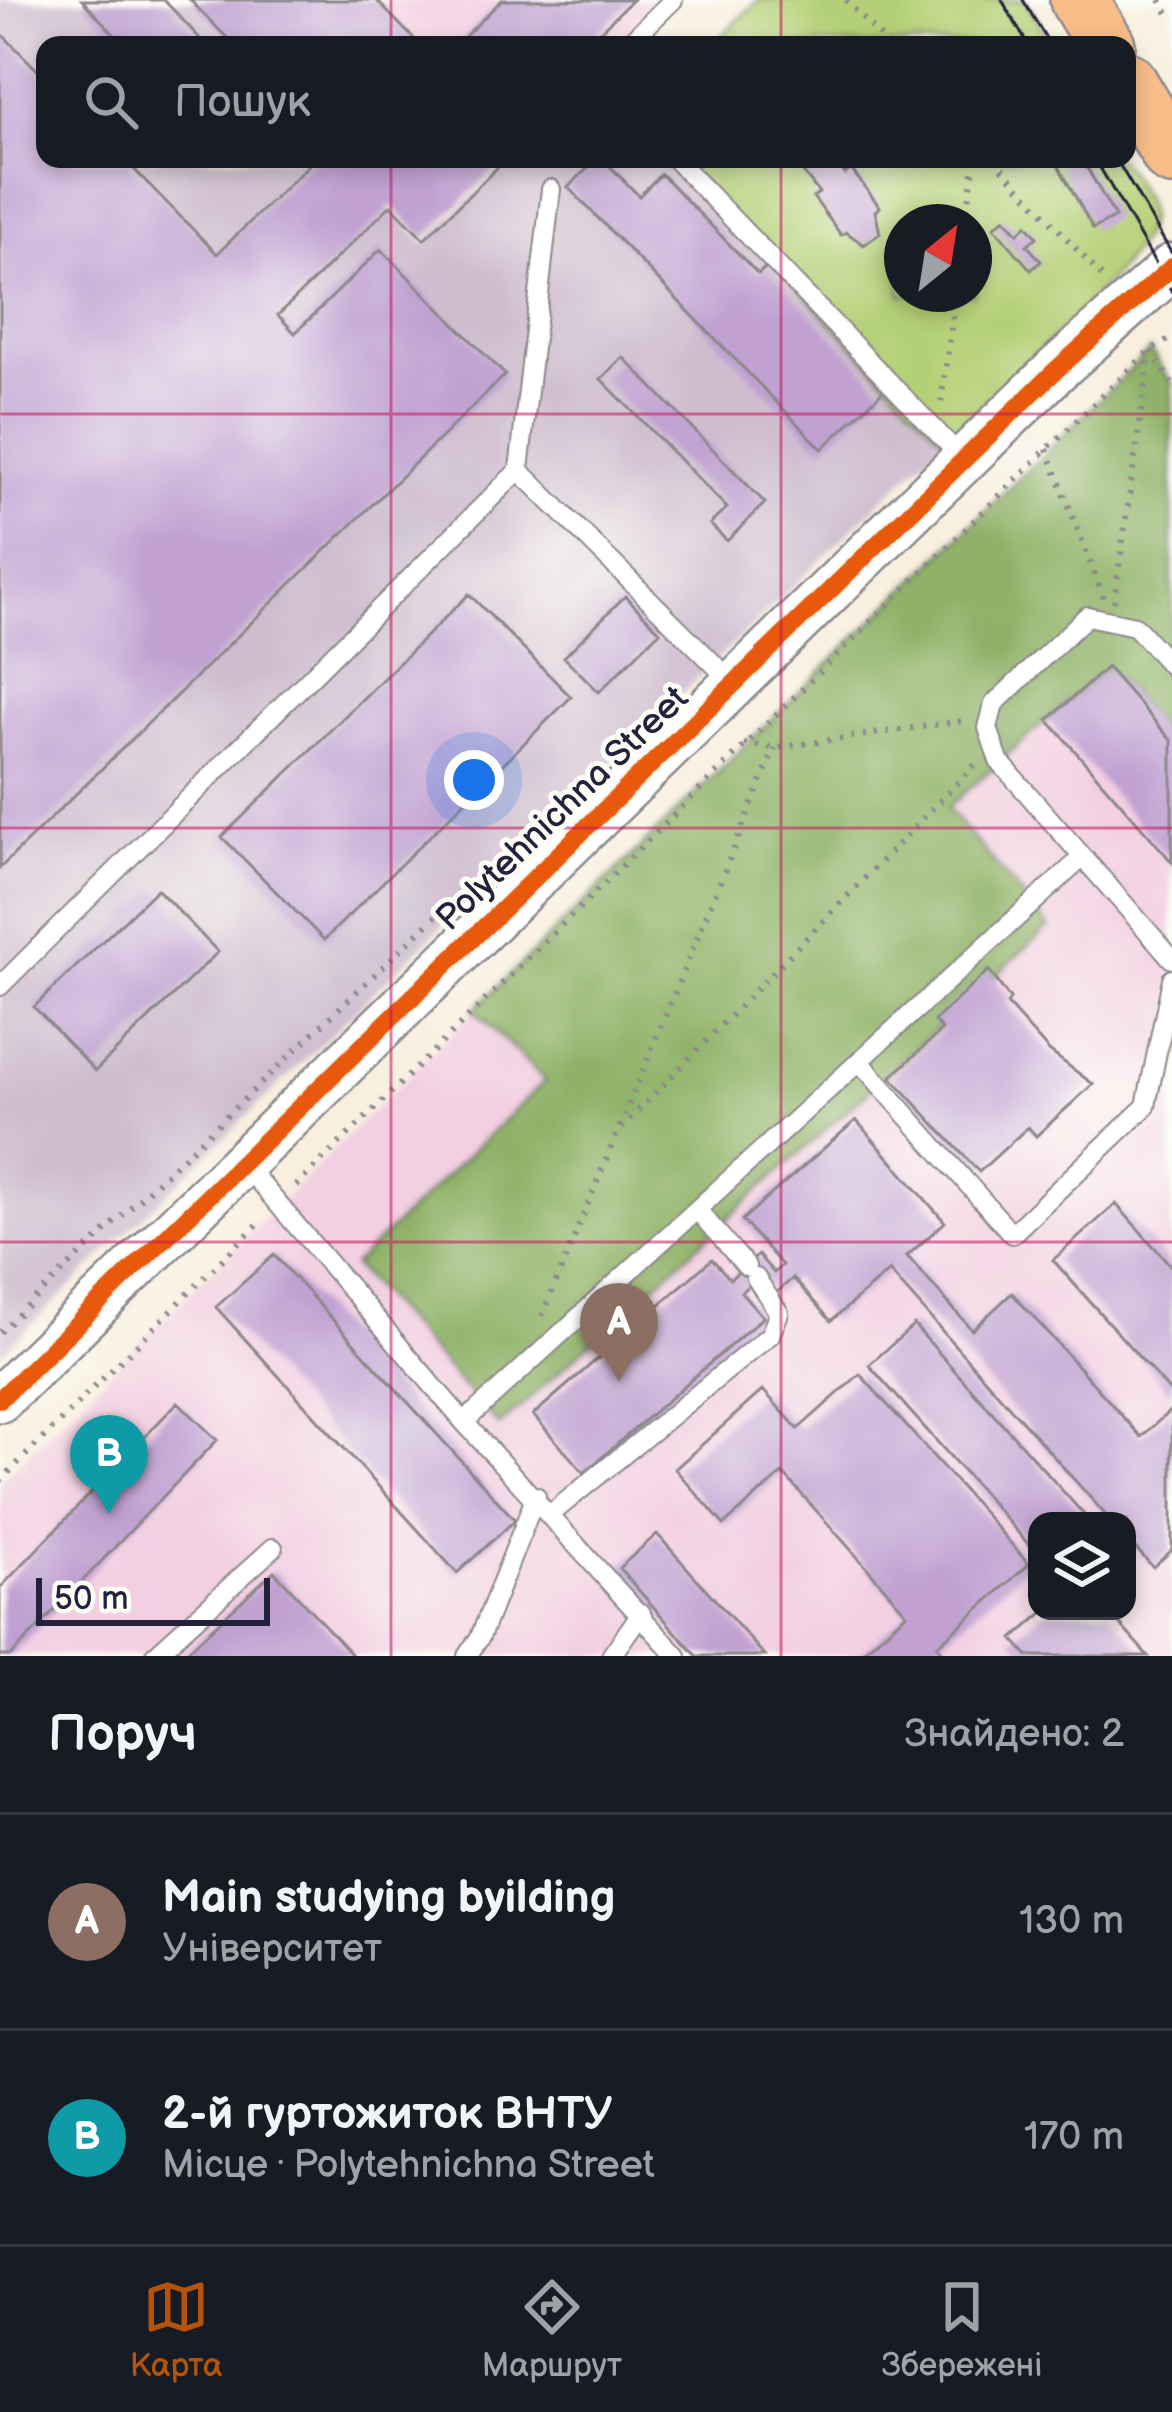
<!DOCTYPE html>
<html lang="uk">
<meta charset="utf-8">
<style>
:root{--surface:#171b24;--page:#20242c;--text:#f1f3f6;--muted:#9ea1a6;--line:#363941;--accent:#b45309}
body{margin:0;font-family:"Balsamiq Sans",sans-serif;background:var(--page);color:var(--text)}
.controls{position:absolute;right:36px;bottom:36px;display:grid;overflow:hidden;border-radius:24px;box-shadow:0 6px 18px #0003}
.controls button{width:108px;height:108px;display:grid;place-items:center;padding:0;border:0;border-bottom:3px solid var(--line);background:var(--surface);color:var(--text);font:60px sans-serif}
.compass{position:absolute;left:884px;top:204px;width:108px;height:108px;border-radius:50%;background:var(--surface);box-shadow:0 6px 18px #0003;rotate:30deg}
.scale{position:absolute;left:36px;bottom:30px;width:234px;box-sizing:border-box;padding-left:12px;border:6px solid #22223b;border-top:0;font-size:33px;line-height:42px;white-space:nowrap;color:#22223b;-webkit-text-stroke:9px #fdfcf7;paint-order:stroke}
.you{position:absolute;left:474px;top:780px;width:42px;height:42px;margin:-30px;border:9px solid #fff;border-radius:50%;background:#1a73e8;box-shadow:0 0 0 18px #1a73e833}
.badge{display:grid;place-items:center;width:78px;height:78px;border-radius:50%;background:var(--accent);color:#fff;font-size:39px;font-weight:700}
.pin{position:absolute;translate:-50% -99px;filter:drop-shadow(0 3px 6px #0008)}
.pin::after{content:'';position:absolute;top:63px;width:42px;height:36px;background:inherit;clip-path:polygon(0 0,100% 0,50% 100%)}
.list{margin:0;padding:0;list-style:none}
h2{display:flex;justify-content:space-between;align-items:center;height:156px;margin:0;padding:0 48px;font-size:51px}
h2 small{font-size:39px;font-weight:400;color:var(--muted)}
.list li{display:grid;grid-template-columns:78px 1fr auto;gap:36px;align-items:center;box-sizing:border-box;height:216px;padding:0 48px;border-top:3px solid var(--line)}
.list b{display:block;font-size:45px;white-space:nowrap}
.list p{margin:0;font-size:39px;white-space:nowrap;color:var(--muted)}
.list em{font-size:39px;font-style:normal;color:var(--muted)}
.icon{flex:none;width:66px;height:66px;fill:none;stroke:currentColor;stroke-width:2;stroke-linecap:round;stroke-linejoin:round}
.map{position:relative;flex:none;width:1172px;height:1656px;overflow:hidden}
.search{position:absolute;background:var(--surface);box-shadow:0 6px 18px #0003;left:36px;right:36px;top:36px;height:132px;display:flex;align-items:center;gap:30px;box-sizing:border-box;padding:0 42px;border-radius:24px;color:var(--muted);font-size:45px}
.sheet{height:588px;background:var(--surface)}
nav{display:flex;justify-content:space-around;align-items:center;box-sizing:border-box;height:168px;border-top:3px solid var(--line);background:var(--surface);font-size:33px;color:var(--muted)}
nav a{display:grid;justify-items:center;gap:6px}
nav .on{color:var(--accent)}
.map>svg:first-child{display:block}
</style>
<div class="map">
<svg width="1172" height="1656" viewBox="0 0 1172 1656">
<rect width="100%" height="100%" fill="#fdfcf7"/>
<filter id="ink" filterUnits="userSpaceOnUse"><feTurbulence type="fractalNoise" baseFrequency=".00833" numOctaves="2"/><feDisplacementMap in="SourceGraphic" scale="24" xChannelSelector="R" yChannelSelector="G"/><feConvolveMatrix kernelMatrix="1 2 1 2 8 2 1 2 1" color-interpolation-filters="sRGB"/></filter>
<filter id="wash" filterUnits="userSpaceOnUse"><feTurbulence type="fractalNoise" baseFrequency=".004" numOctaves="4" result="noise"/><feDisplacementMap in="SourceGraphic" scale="48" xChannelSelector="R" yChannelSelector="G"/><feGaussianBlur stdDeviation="2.7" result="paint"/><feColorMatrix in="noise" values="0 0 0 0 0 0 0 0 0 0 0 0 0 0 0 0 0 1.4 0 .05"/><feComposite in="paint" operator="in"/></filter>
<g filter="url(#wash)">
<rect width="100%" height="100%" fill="#f8efde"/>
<path fill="#f2cfe1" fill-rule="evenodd" d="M 187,0 L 673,0 L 627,45 L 231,45 Z
M 1172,553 L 1172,1656 L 0,1656 L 0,1481 L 743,744 ZM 1037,1521 L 1127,1521 L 1127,1611 L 1037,1611 Z"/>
<path fill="#cfbdcf" d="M 0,0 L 187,0 L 231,45 L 45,45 L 45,159 L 342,159 L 424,243 L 511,159 L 675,159 L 944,440 L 0,1355 Z"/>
<path fill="#b4d076" stroke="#6b7958" stroke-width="3" fill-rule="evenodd" d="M 759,0 L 1025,0 L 1052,45 L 712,45 Z
M 675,159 L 1119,159 C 1130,177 1153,203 1147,225 C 1135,271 986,400 944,440 ZM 902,222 L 974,222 L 974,294 L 902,294 Z"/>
<path fill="#8fb267" stroke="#586a51" stroke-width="3" d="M 1150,350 L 1172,383 L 1172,741 L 1107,667 L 947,808 L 1049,927 L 499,1426 L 353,1265 L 545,1081 L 474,1010 Z"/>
<g id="blocks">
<path fill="#c0a1d2" d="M 82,0 L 164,0 L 206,45 L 124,45 Z
M 190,0 L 376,0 L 420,45 L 234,45 Z
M 502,0 L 632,0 L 586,45 L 456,45 Z
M 0,32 L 45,78 L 45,159 L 124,159 L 217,254 L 315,159 L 506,159 L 424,239 L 391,205 L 278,315 L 295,333 L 381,249 L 505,375 L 0,868 Z
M 585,159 L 603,159 L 639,196 L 661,174 L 758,274 L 766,267 L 884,390 L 822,449 L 568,187 L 591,165 Z
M 801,159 L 834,159 L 845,174 L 851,169 L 880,207 L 875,211 L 880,233 L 864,245 L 846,232 L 841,235 L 813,197 L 819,193 L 799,167 L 804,163 Z
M 1064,159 L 1082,159 L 1115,217 L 1093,229 L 1057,163 Z
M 1005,218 L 1018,233 L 1027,225 L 1037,237 L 1027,245 L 1041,261 L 1031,270 L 994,227 Z
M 623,357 L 765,503 L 727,541 L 710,524 L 727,508 L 601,379 Z
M 469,594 L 571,697 L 324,940 L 222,837 Z
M 625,596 L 660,631 L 599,692 L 564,657 Z
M 1107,667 L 1172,741 L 1172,862 L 1048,720 Z
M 157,889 L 218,952 L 95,1071 L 34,1007 Z
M 989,970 L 1010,999 L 1007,1004 L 1049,1051 L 1093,1084 L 1036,1136 L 1028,1127 L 979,1172 L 891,1077 L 942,1030 L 934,1021 Z
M 856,1120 L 945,1222 L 907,1256 L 972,1330 L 1012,1293 L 1141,1437 L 1172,1409 L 1172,1550 L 1153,1567 L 1127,1539 L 1127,1521 L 1111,1521 L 889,1271 L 831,1321 L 793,1278 L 775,1294 L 759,1276 L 741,1292 L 763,1317 L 584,1473 L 533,1415 L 712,1259 L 730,1279 L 758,1255 L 774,1273 L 782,1265 L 742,1220 Z
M 1116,1204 L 1172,1267 L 1172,1394 L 1053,1260 Z
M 274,1255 L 515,1520 L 457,1573 L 216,1307 Z
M 914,1325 L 1086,1517 L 1037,1521 L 1037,1554 L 869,1365 Z
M 860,1374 L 1029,1564 L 937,1646 L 941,1651 L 935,1656 L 858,1656 L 907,1613 L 783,1473 L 724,1525 L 675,1469 L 763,1390 L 798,1429 Z
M 178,1402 L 217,1440 L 11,1656 L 0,1656 L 0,1588 Z
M 657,1534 L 765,1656 L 697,1656 L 619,1568 Z
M 274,1571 L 353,1656 L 182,1656 Z
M 1045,1611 L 1108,1611 L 1148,1656 L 1028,1656 L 1013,1639 Z"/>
</g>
</g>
<g filter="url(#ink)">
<use href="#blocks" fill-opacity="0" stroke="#8d888c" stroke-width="3"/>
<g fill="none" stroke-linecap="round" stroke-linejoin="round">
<defs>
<path id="service" d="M 627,45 L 673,0
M 675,159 L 964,460
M 519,470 L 734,684
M 1172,667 L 1135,626 L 1087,616 L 994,704 L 988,728 L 999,761 L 1172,959
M 0,986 L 519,470 L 551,189
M 860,1062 L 1012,1234 L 1146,1106 L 1172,979
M 243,1163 L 464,1422 L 677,1656
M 698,1211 L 746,1266
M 464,1422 L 1083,857
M 552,1513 L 770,1335 L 779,1313 L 756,1278
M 154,1656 L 273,1548
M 467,1656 L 480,1637 L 536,1496
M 611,1656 L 641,1613"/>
<path id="tertiary" d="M 0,1399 L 1056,370 L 1172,267"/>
<path id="primary" d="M 1079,0 L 1106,45
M 1127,81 L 1172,156"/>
</defs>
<use href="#service" stroke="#8d888c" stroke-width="22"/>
<use href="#tertiary" stroke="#8d888c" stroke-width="50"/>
<use href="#primary" stroke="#8d888c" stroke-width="62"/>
<path stroke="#8d888c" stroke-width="6" stroke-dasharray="3 9" stroke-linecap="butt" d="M 846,0 L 888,45
M 1160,0 L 1172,20
M 994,159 L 1104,279
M 966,222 L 975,159
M 1151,351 L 1172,383
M 941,402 L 956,294
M 1047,449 L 1104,598
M 1114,602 L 1150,353
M 744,744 L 775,748 L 969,720
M 621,1128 L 976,764
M 296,1186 L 1047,449 L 1150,350 L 1172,338
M 542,1316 L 775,748
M 0,1332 L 436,916
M 0,1481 L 261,1221"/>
<use href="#service" stroke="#fff" stroke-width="18"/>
<use href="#tertiary" stroke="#fff" stroke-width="45"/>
<use href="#primary" stroke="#f7bd88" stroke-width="57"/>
<path stroke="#22223b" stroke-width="3" d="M 1002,0 L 1028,45
M 1023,0 L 1050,45
M 1095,159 L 1172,292
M 1116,159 L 1172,254"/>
<defs>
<path id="cycleway" d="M 0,1399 L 1056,370 L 1172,267"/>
</defs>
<use href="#cycleway" stroke="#fdfcf7" stroke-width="26"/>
<use href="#cycleway" stroke="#e8590c" stroke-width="18"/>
</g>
</g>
<path fill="none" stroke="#c2185b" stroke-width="3" stroke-opacity="0.55" d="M 391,0 L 391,45M 781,0 L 781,45M 391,159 L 391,1656M 781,159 L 781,1656M 0,414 L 1172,414M 0,828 L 1172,828M 0,1242 L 1172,1242"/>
<g text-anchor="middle" stroke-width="10" stroke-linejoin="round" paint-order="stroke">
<g font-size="36" fill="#22223b" stroke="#fdfcf7">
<text transform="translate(561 807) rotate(-44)" y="13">Polytehnichna Street</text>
</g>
</g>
</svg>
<div class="controls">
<button><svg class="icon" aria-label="layers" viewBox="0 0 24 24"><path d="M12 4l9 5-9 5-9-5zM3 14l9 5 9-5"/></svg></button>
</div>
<svg class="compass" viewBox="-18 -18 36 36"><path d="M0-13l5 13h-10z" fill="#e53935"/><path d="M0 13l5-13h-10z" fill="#9ea1a6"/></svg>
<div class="scale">50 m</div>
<div class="you"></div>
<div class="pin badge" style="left:619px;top:1382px;background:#8d6e63">A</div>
<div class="pin badge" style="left:109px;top:1514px;background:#0f9aa8">B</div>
<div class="search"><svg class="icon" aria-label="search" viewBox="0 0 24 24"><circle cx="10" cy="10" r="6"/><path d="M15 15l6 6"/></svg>Пошук</div>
</div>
<section class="sheet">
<h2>Поруч<small>Знайдено: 2</small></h2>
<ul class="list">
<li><span class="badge" style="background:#8d6e63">A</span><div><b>Main studying byilding</b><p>Університет</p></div><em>130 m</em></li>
<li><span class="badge" style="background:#0f9aa8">B</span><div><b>2-й гуртожиток ВНТУ</b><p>Місце · Polytehnichna Street</p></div><em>170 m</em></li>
</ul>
</section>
<nav>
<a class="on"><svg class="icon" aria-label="map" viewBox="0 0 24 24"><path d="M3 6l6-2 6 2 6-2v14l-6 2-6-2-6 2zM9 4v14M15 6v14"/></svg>Карта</a>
<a><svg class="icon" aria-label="directions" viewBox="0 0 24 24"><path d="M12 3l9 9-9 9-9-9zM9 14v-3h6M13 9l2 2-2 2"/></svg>Маршрут</a>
<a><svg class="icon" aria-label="saved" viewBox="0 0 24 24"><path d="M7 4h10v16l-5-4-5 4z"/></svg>Збережені</a>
</nav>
